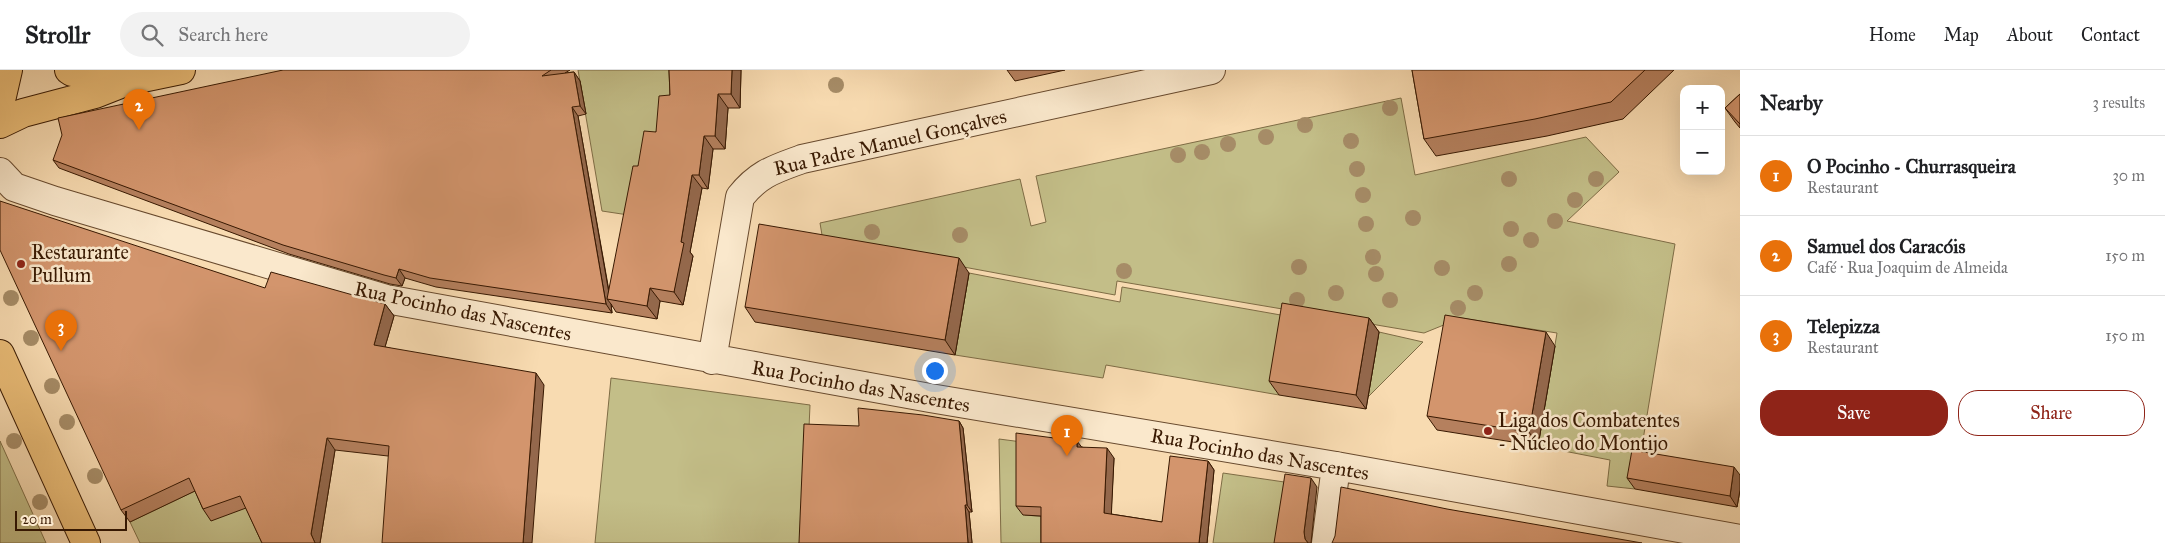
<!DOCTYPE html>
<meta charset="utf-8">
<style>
:root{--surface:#fff;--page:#f2f2f2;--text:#202124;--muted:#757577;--line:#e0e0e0;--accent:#8f2418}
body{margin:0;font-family:"IM FELL Great Primer",serif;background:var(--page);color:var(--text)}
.controls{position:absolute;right:15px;top:15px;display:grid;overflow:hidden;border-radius:10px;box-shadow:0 5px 20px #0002}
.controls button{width:45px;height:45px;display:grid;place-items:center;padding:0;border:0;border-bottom:1px solid var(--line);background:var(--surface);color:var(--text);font:25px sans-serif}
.scale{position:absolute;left:15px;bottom:12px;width:112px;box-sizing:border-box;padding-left:5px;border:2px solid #381902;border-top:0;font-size:14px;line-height:18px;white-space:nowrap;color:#381902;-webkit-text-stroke:4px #fae8cc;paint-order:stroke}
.you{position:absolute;left:934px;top:300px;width:18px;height:18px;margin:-12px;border:4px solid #fff;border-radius:50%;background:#1a73e8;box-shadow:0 0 0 8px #1a73e833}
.badge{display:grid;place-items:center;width:32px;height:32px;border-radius:50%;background:var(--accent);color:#fff;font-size:16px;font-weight:700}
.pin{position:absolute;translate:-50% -41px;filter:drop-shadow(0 1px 2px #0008)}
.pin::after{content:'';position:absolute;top:26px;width:18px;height:15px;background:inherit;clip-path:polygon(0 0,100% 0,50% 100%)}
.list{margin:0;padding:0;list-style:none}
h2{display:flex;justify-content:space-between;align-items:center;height:65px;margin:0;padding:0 20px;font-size:21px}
h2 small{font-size:16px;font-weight:400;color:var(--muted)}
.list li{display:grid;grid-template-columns:32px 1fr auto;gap:15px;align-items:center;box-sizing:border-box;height:80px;padding:0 20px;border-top:1px solid var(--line)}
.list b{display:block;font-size:19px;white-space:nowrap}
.list p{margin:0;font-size:16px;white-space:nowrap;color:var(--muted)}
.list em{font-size:16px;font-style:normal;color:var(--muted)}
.actions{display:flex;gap:10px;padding:15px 20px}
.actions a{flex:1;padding:11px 0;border:1px solid var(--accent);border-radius:20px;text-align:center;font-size:18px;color:var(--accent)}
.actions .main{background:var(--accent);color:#fff}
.icon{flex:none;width:28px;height:28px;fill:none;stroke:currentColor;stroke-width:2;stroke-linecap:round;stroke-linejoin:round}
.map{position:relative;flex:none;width:1740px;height:473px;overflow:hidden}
header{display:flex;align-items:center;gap:30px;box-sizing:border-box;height:70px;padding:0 25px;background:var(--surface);border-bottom:1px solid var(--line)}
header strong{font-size:24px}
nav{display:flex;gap:28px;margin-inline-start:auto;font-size:18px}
.search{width:350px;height:45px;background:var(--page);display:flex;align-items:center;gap:12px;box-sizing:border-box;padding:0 18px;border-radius:28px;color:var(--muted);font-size:19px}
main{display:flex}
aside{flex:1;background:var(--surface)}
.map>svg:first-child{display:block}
</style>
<header>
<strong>Strollr</strong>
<div class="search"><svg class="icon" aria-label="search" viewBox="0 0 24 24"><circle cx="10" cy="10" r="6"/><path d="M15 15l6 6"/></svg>Search here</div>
<nav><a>Home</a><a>Map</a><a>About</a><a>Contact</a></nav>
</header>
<main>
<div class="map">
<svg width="1740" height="473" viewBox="0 0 1740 473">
<rect width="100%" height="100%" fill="#f8dbb1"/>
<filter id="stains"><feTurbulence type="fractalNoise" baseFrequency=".004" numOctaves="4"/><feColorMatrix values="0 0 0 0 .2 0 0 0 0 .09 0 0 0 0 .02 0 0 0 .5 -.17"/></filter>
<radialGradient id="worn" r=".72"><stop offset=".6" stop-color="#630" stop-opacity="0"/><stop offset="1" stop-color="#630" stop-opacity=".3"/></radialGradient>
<path fill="#c3be88" stroke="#7e6c45" d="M 578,0 L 693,0 L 635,146 L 602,141 Z
M 1401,28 L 1415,105 L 1586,67 L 1619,102 L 1567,151 L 1675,174 L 1635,419 L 1607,416 L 1610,390 L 1538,376 L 1557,263 L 1461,248 L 1424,263 L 1117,211 L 1115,225 L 823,171 L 820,153 L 1020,109 L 1031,156 L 1046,152 L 1036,106 Z
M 969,203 L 1120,232 L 1122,217 L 1292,247 L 1279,325 L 1106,295 L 1103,308 L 955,285 Z
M 1379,262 L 1423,272 L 1368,327 Z
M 611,308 L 810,335 L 804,473 L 595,473 Z
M 999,369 L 1022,372 L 1025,445 L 1048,447 L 1047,473 L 1001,473 Z
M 0,371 L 46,473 L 0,473 Z
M 1223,403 L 1291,413 L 1283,473 L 1213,473 Z
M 197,420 L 248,437 L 265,473 L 140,473 L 130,452 Z"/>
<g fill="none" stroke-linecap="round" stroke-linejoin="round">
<defs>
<path id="minor" d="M 0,102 L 14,117 L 55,131 L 386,229 L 930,328 L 1336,396 L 1740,469
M 712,290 L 740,127 C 759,103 775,99 802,89 L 1211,0
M 1326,473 L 1336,396"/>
<path id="major" d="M 69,0 L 72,2 L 126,11
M 0,35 L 8,0
M 0,54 L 23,43 L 95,24 L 128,11 L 181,0
M 0,284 L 86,473"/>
</defs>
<use href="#minor" stroke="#684a2e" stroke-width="30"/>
<use href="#major" stroke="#381902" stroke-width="30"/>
<use href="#minor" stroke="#fae8cc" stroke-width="28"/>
<use href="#major" stroke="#ecbe78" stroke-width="28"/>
</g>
<g fill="#a68c67">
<circle cx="836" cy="15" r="8"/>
<circle cx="1390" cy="38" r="8"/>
<circle cx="1305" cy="55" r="8"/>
<circle cx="1266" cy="67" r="8"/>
<circle cx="1351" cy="71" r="8"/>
<circle cx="1228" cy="74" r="8"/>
<circle cx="1202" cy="82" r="8"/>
<circle cx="1178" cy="85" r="8"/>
<circle cx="1357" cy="99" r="8"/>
<circle cx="1509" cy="109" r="8"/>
<circle cx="1596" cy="109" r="8"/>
<circle cx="1363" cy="125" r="8"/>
<circle cx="1575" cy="130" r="8"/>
<circle cx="1413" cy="148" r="8"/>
<circle cx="1555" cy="151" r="8"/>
<circle cx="1366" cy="154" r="8"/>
<circle cx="1511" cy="159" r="8"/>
<circle cx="872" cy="162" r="8"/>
<circle cx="960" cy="165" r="8"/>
<circle cx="1531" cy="170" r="8"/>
<circle cx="1373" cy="187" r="8"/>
<circle cx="1509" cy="194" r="8"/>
<circle cx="1299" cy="197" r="8"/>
<circle cx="1442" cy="198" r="8"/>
<circle cx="1124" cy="201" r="8"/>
<circle cx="1376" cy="204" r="8"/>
<circle cx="1336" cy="223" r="8"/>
<circle cx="1475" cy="223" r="8"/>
<circle cx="11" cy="228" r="8"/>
<circle cx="1297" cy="230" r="8"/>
<circle cx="1390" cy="230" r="8"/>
<circle cx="1458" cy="238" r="8"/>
<circle cx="31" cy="268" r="8"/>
<circle cx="52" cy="316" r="8"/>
<circle cx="67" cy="352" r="8"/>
<circle cx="14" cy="371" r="8"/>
<circle cx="95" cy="406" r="8"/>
<circle cx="40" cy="432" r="8"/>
</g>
<path fill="#b5805e" stroke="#381902" d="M 283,0 L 570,0 L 565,3 L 574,2 L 580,11 L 586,44 L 578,46 L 609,221 L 638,96 L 656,62 L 670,25 L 669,0 L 741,0 L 740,38 L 728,38 L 725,79 L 713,79 L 708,119 L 702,118 L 690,182 L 693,186 L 683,235 L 660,231 L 657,249 L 616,242 L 611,234 L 612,243 L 436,217 L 405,208 L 402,216 L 390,214 L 289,184 L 59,98 L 53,90 Z
M 1007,0 L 1065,0 L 1015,11 Z
M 1412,0 L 1674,0 L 1623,49 L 1547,66 L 1436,86 L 1424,69 Z
M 1740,24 L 1740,58 L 1735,52 L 1725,38 Z
M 969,203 L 955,285 L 755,252 L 745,237 Z
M 265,218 L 385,234 L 394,246 L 385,277 L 544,315 L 388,386 L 335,380 L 320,473 L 262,473 L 246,438 L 211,451 L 203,439 L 195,421 L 130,452 L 121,440 Z
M 1369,248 L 1379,262 L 1366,339 L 1279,325 L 1269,311 Z
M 1555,276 L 1538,376 L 1437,360 L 1427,346 Z
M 959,351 L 963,358 L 972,442 L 969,442 L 972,473 L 799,473 L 859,356 Z
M 1082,377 L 1114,388 L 1111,444 L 1162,452 L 1208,391 L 1214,400 L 1207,473 L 1041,473 L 1041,446 L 1023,445 L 1016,436 Z
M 1740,405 L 1740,420 L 1737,437 L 1635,419 L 1627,408 Z"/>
<path fill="#94684c" stroke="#381902" d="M 732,0 L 741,0 L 740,38 L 731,24 Z
M 574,2 L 580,11 L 586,44 L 580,36 Z
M 718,24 L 728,38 L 725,79 L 715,66 Z
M 572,37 L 578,46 L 610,229 L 607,229 L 611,234 L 612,243 L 606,234 Z
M 704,66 L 713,79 L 708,119 L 699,105 Z
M 692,105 L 702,118 L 690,182 L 693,186 L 683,235 L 674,222 L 681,172 Z
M 959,188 L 969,203 L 955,285 L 945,270 Z
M 399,199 L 405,208 L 402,216 L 396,208 Z
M 650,218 L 660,231 L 657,249 L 647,236 Z
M 385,234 L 394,246 L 382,287 L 374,275 Z
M 1369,248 L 1379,262 L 1366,339 L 1356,325 Z
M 1546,262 L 1555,276 L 1538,376 L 1529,362 Z
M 536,303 L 544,315 L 532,473 L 523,473 Z
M 959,351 L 963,358 L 972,442 L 967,435 Z
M 327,368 L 335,380 L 320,473 L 315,473 L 311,464 Z
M 1077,371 L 1084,380 L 1077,377 Z
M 1107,378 L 1114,388 L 1111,452 L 1104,443 Z
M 1208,391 L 1214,400 L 1207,473 L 1199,473 Z
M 1734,397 L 1740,405 L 1740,420 L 1737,437 L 1730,426 Z
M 1311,408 L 1317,417 L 1311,473 L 1308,473 L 1305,469 L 1304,462 Z
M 965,435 L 969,442 L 972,473 L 968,473 Z"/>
<path fill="#d3956d" stroke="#381902" d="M 283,0 L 551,0 L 542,6 L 574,2 L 580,36 L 572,37 L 606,234 L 430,208 L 399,199 L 396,208 L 384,205 L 283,175 L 53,90 L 62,65 L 58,48 Z
M 669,0 L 732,0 L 731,24 L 718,24 L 715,66 L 704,66 L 699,105 L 692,105 L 681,172 L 684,173 L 674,222 L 650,218 L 647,236 L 607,229 L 633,96 L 638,96 L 644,61 L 656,62 L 659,26 L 670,25 Z
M 1412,0 L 1645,0 L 1611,32 L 1535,49 L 1424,69 Z
M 1740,24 L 1740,54 L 1725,38 Z
M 0,131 L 265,218 L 271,202 L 385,234 L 374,275 L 536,303 L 523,473 L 382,473 L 389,376 L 327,368 L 311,464 L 315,473 L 262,473 L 240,426 L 203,439 L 189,408 L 121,440 L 0,180 Z
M 759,154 L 959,188 L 945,270 L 745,237 Z
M 1282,233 L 1369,248 L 1356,325 L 1269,311 Z
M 1445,245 L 1546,262 L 1529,362 L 1427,346 Z
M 858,338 L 923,345 L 959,351 L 967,435 L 965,435 L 968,473 L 799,473 L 804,354 L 859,356 Z
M 1016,363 L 1077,371 L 1077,377 L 1107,378 L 1104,443 L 1162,452 L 1170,386 L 1208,391 L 1199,473 L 1041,473 L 1041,437 L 1016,436 Z
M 1632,380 L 1734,397 L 1730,426 L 1627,408 Z
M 1285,404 L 1311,408 L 1304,462 L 1305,469 L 1308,473 L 1274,473 Z
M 1341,417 L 1447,439 L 1642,473 L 1332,473 L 1335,466 Z"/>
<g fill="#8f2418" stroke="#fae8cc" stroke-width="2">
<circle cx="21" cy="194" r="5"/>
<circle cx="1488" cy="361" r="5"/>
</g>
<g text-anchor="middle" stroke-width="5" stroke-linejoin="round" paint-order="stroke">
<g font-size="20" fill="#381902" stroke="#fae8cc">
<text transform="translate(890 72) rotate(-13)" y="7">Rua Padre Manuel Gonçalves</text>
<text transform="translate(463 241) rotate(12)" y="7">Rua Pocinho das Nascentes</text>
<text transform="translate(861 316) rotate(10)" y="7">Rua Pocinho das Nascentes</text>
<text transform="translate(1260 384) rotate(10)" y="7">Rua Pocinho das Nascentes</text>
</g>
<g font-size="20" fill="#381902" stroke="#fae8cc" text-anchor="start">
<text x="31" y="189">Restaurante<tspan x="31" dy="23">Pullum</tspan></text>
<text x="1498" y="357">Liga dos Combatentes<tspan x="1498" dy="23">- Núcleo do Montijo</tspan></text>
</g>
</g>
<rect width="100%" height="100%" filter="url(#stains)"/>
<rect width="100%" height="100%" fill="url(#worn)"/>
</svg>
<div class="controls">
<button>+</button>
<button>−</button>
</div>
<div class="scale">20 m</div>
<div class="you"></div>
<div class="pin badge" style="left:1067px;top:386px;background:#e8710a">1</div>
<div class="pin badge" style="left:139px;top:60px;background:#e8710a">2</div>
<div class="pin badge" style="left:61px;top:281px;background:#e8710a">3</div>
</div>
<aside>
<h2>Nearby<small>3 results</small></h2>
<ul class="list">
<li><span class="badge" style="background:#e8710a">1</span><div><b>O Pocinho - Churrasqueira</b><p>Restaurant</p></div><em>30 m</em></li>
<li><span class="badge" style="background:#e8710a">2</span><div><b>Samuel dos Caracóis</b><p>Café · Rua Joaquim de Almeida</p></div><em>150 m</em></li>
<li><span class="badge" style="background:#e8710a">3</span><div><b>Telepizza</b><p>Restaurant</p></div><em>150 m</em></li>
</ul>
<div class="actions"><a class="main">Save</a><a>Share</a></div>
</aside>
</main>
